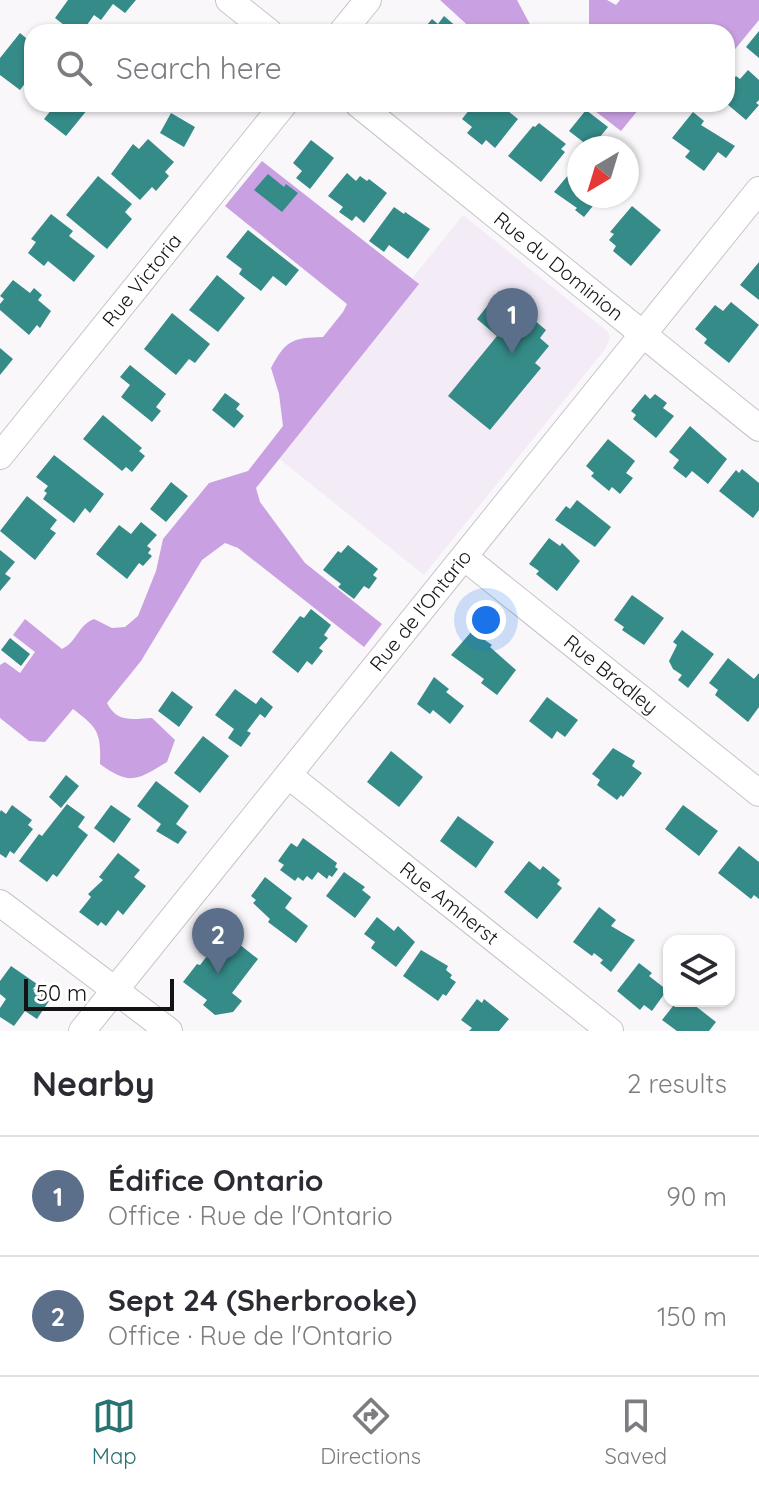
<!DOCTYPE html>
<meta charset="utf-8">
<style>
:root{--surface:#fff;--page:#f2f2f3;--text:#2b2b33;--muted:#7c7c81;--line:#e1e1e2;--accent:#287270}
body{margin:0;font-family:Quicksand,sans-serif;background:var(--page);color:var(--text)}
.controls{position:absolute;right:24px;bottom:24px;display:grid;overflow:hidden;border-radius:16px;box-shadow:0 2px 6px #0004}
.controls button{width:72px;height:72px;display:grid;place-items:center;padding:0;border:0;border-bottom:2px solid var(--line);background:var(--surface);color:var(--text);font:40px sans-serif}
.compass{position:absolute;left:567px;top:136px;width:72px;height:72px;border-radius:50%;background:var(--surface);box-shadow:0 2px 6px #0004;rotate:218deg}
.scale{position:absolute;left:24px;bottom:20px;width:150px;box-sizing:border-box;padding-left:8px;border:4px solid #141314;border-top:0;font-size:22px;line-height:28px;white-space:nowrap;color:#141314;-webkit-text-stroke:6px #fff;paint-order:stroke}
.you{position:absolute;left:486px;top:620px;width:28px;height:28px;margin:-20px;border:6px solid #fff;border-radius:50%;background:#1a73e8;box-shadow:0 0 0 12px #1a73e833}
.badge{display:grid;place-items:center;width:52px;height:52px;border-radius:50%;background:var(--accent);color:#fff;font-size:26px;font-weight:700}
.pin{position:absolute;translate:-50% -66px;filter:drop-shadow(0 2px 4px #0008)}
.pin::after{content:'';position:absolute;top:42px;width:28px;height:24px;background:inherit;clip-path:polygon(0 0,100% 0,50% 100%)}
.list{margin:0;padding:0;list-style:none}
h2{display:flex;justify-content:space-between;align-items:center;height:104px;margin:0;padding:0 32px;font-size:34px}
h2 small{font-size:26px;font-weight:400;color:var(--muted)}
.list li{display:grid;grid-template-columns:52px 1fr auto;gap:24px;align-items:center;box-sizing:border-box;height:120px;padding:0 32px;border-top:2px solid var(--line)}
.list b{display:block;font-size:30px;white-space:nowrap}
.list p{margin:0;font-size:26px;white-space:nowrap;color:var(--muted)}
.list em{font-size:26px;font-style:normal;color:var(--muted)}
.icon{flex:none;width:44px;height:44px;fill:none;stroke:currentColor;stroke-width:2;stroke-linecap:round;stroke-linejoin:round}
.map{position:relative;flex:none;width:759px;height:1031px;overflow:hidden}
.search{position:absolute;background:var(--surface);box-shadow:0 2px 6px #0004;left:24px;right:24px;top:24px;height:88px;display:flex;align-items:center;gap:20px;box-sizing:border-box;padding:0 28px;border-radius:24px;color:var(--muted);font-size:30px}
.sheet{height:344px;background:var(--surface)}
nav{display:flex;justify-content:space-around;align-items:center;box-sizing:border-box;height:112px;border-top:2px solid var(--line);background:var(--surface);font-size:22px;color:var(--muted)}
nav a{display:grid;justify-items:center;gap:4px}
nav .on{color:var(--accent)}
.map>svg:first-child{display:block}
</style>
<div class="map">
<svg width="759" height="1031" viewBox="0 0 759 1031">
<rect width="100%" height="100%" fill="#faf7fb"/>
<path fill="#f3ecf7" d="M 463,215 L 607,331 L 610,337 L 606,348 L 424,575 L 272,453 Z"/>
<path fill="#c9a0e1" d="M 440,0 L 517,0 L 534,32 L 475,32 Z
M 589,0 L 607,0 L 616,5 L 620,0 L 759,0 L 759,20 L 727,59 L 727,32 L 589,32 Z
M 586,104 L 643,104 L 621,131 Z
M 262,161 L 419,284 L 256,488 L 260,502 L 305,563 L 382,624 L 364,647 L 238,548 L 225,543 L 202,560 L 141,661 L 107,703 C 117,723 132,719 152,718 L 175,740 L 167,762 C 137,780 130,786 100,764 C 101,732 98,728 73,709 L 45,742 L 29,741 L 0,718 L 0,665 L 5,662 L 20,673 L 35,652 L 13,635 L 25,619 L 62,649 C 77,642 78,625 94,619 L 112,628 L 125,627 L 138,616 L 156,571 L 163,539 L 209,483 L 248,471 L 283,426 L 279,394 L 271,368 C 286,340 292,338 323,337 L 343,312 L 347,304 L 225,206 Z"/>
<path fill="#358b88" d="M 68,0 L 136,0 L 125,13 L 113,4 L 101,20 L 94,15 L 82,32 L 73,32 L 55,18 Z
M 444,16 L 458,28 L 455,32 L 421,32 L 432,19 L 438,24 Z
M 759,31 L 759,58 L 746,47 Z
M 20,33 L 32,43 L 32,80 L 29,78 L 20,90 L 0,75 L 0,58 Z
M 748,70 L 759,80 L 759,100 L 756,103 L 759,105 L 746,120 L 727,104 L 727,96 L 734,88 L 729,84 L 736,76 L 740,79 Z
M 56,104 L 92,104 L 66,136 L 44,119 Z
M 474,104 L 499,104 L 518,119 L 495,148 L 486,140 L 482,145 L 467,133 L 472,127 L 462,119 Z
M 586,110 L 608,127 L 591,148 L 569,131 Z
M 693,112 L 704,121 L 701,125 L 735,146 L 726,158 L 718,152 L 704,171 L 685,157 L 690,151 L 672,138 Z
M 171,113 L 195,127 L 184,147 L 160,133 Z
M 539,123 L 566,144 L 561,149 L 565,152 L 541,182 L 508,156 L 533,126 L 535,127 Z
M 148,139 L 174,162 L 165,172 L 169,176 L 156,191 L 152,187 L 140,200 L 111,174 L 133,144 L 139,149 Z
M 311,140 L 334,158 L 310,189 L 296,178 L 302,171 L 293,163 Z
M 579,162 L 579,196 L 601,196 L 584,217 L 575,210 L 577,208 L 554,192 Z
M 347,173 L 356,181 L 360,176 L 367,181 L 369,179 L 387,193 L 364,223 L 356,216 L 352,221 L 339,212 L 343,207 L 328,196 Z
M 268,174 L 284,187 L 286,184 L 298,193 L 282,212 L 254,190 Z
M 98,176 L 132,204 L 125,212 L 132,219 L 107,249 L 66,215 Z
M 632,206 L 661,230 L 631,266 L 613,251 L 616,246 L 609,240 L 614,234 L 610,232 Z
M 394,207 L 404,214 L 405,212 L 430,229 L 408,259 L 389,245 L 384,252 L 369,241 Z
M 51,214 L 73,231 L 69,236 L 95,256 L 74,282 L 48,261 L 44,266 L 28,253 L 36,242 L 31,239 Z
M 248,230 L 299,270 L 286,286 L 273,276 L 261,291 L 239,274 L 242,269 L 226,257 Z
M 759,262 L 759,300 L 740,285 Z
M 217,275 L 245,298 L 218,332 L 189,310 Z
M 13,280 L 30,293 L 34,288 L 42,295 L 38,300 L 51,311 L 40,328 L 37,325 L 29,335 L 0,310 L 0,304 L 4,299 L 0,296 Z
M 499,291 L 546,330 L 540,338 L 549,346 L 535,363 L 541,368 L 490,430 L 448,396 L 497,336 L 477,319 Z
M 731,302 L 759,325 L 729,363 L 704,343 L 707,339 L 695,329 L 715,305 L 723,311 Z
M 172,313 L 210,344 L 195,363 L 189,359 L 176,375 L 144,349 Z
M 0,348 L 13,359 L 0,375 Z
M 130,365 L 166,394 L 156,407 L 161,411 L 152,422 L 121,397 L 130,385 L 120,377 Z
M 225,393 L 240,404 L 236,409 L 244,416 L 234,428 L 212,410 Z
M 645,394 L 650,399 L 655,394 L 667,403 L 663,408 L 674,416 L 656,438 L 633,419 L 636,415 L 631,411 Z
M 103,415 L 142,448 L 139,451 L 145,456 L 132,472 L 126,467 L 122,471 L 83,439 Z
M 690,426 L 727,459 L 708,484 L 692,471 L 686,478 L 673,468 L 679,460 L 669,452 Z
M 608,439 L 635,461 L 626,473 L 633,478 L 620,494 L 612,487 L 609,491 L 591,476 L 594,473 L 586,466 Z
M 54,455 L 104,494 L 90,513 L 85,508 L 74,523 L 43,499 L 47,493 L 44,491 L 48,486 L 36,477 Z
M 742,469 L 759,483 L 759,510 L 753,518 L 719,491 L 736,470 L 739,473 Z
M 171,482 L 188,496 L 166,522 L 150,509 Z
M 27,496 L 57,520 L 50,529 L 56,533 L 35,560 L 0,531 Z
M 577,500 L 611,527 L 595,547 L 555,520 L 566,506 L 570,509 Z
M 141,522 L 157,535 L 147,546 L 151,549 L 148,553 L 152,556 L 143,566 L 139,563 L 127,579 L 96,554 L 119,525 L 131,534 Z
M 549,538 L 560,546 L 562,543 L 580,561 L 557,591 L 536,574 L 539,571 L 529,564 Z
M 348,545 L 378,569 L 373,575 L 377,578 L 369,589 L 364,586 L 354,599 L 338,587 L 341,584 L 323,570 L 338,551 L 341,553 Z
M 0,550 L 15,562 L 5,574 L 11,578 L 0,591 Z
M 632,595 L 664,618 L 644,645 L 622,630 L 624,627 L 614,620 Z
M 311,609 L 331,625 L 324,635 L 328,638 L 319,648 L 323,651 L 312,665 L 307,661 L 298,673 L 272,652 L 300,616 L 304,618 Z
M 682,630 L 714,654 L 688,688 L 678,680 L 682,675 L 673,669 L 669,661 L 677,645 L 673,642 Z
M 472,631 L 492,645 L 490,647 L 516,670 L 497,695 L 481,683 L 484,679 L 451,655 Z
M 10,638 L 30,654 L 21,666 L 1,650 Z
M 728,658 L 754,679 L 759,673 L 759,707 L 748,722 L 715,695 L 718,690 L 709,683 Z
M 434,677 L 449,689 L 446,692 L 464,706 L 450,724 L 433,710 L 430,714 L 417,704 Z
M 235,689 L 256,704 L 261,697 L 273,707 L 265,718 L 260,714 L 247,731 L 251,733 L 241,747 L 228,738 L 234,729 L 215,715 Z
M 172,691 L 193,707 L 179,727 L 158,711 Z
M 547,697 L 578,720 L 565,737 L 557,731 L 552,739 L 529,721 Z
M 203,736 L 229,756 L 200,793 L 174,773 Z
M 613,748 L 635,761 L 632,766 L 642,773 L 623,797 L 621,795 L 617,800 L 597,785 L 600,780 L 592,774 Z
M 391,751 L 423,777 L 399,807 L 367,782 Z
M 66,775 L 79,786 L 61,808 L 49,797 Z
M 156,781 L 189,806 L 176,824 L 187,832 L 178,844 L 156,831 L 161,824 L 137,806 Z
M 67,804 L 85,817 L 78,827 L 88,835 L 57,877 L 53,874 L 47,882 L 19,861 L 39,834 L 42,836 Z
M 12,805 L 32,820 L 28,825 L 33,829 L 14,854 L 10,851 L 6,858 L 0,854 L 0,812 L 1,810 L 6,814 Z
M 111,805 L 131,819 L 114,843 L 94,828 Z
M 683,805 L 718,831 L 699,856 L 665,829 Z
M 458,816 L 494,842 L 476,868 L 440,841 Z
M 303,838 L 337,863 L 335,867 L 338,869 L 332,877 L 329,875 L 327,879 L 318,872 L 312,880 L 307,876 L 303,881 L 298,877 L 295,881 L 280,870 L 284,865 L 278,861 L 291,843 L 297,847 Z
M 739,846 L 759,862 L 759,899 L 754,895 L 751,899 L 718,873 Z
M 118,853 L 140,870 L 134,877 L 146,886 L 123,915 L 118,910 L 106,926 L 101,922 L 98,926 L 79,912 L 91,897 L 88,894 L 103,880 L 99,877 Z
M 529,861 L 540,870 L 543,866 L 560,880 L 557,884 L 562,888 L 537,919 L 504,892 Z
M 344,872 L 365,887 L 362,890 L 371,897 L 355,918 L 326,896 Z
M 265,877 L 292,898 L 285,908 L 308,926 L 296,943 L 268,922 L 270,919 L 253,903 L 256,900 L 251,896 Z
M 599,907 L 616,920 L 611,926 L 635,940 L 611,972 L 600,963 L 603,960 L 594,953 L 592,956 L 573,942 Z
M 377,917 L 394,931 L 398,926 L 415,942 L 396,967 L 371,948 L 375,942 L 364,934 Z
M 225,933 L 258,959 L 232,993 L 242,1001 L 233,1012 L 215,1015 L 203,1005 L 207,1000 L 183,982 L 197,964 L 200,965 Z
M 421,950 L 448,966 L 446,970 L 452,975 L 450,978 L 456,982 L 446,996 L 443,994 L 438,1001 L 403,976 Z
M 639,963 L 652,973 L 649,976 L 667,990 L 652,1011 L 644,1005 L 640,1010 L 617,991 Z
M 11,966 L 53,995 L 37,1019 L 25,1011 L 14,1026 L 0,1017 L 0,1008 L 6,999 L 0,994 L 0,981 Z
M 477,999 L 482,1003 L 484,999 L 509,1019 L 499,1031 L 469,1031 L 472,1028 L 461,1020 Z
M 677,1001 L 687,1004 L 689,1001 L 716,1022 L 709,1031 L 677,1031 L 662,1020 Z"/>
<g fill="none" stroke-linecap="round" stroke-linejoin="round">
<defs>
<g id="minor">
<path d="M 229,0 L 269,32"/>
<path d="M 342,32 L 368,0"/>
<path id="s1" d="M 358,104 L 759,428"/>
<path id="s2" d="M 0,456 L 284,104"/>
<path id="s3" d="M 464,557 L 759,793"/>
<path id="s4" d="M 288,775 L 610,1031"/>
<path d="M 0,903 L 169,1031"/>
<path id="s5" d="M 82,1031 L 759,190"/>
</g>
</defs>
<use href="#minor" stroke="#c6c4c8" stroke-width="28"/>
<use href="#minor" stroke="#fff" stroke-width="26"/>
</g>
<g text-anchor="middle" stroke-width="8" stroke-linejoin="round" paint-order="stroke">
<g font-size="20" fill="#141314" stroke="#fff">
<text dy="7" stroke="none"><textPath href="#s1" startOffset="258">Rue du Dominion</textPath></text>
<text dy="7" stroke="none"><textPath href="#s2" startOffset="226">Rue Victoria</textPath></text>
<text dy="7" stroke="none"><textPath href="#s5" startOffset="540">Rue de l'Ontario</textPath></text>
<text dy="7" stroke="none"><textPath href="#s3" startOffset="188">Rue Bradley</textPath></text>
<text dy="7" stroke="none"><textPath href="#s4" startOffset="206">Rue Amherst</textPath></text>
</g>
</g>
</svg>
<div class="controls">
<button><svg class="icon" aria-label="layers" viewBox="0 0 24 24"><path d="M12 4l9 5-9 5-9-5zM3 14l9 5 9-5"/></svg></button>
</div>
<svg class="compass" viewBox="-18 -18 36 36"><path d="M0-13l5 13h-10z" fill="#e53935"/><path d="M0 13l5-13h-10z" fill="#7c7c81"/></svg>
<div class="scale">50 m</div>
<div class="you"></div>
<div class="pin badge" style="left:512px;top:354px;background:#5c6f8a">1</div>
<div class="pin badge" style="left:218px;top:974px;background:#5c6f8a">2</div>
<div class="search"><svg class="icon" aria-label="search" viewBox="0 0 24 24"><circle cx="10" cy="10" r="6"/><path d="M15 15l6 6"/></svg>Search here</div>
</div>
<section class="sheet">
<h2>Nearby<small>2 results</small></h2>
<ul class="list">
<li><span class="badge" style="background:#5c6f8a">1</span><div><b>Édifice Ontario</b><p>Office · Rue de l'Ontario</p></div><em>90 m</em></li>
<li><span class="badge" style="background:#5c6f8a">2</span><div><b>Sept 24 (Sherbrooke)</b><p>Office · Rue de l'Ontario</p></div><em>150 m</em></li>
</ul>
</section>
<nav>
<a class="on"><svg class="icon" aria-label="map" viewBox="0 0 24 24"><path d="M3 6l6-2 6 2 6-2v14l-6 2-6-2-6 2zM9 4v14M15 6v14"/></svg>Map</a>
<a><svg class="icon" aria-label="directions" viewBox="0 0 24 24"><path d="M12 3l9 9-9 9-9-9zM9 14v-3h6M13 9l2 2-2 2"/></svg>Directions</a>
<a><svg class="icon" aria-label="saved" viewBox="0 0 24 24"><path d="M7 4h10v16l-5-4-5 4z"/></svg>Saved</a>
</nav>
